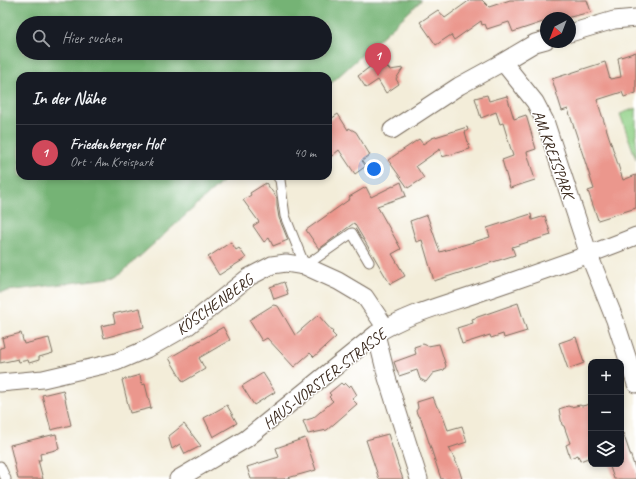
<!DOCTYPE html>
<html lang="de">
<meta charset="utf-8">
<style>
:root{--surface:#171b24;--page:#20242c;--text:#f1f3f6;--muted:#9ea1a6;--line:#363941;--accent:#d1495b}
body{margin:0;font-family:Caveat,sans-serif;background:var(--page);color:var(--text)}
.controls{position:absolute;right:12px;bottom:12px;display:grid;overflow:hidden;border-radius:8px;box-shadow:0 2px 6px #0003}
.controls button{width:36px;height:36px;display:grid;place-items:center;padding:0;border:0;border-bottom:1px solid var(--line);background:var(--surface);color:var(--text);font:20px sans-serif}
.compass{position:absolute;left:540px;top:12px;width:36px;height:36px;border-radius:50%;background:var(--surface);box-shadow:0 2px 6px #0003;rotate:222deg}
.you{position:absolute;left:374px;top:169px;width:14px;height:14px;margin:-10px;border:3px solid #fff;border-radius:50%;background:#1a73e8;box-shadow:0 0 0 6px #1a73e833}
.badge{display:grid;place-items:center;width:26px;height:26px;border-radius:50%;background:var(--accent);color:#fff;font-size:13px;font-weight:700}
.pin{position:absolute;translate:-50% -33px;filter:drop-shadow(0 1px 2px #0008)}
.pin::after{content:'';position:absolute;top:21px;width:14px;height:12px;background:inherit;clip-path:polygon(0 0,100% 0,50% 100%)}
.list{margin:0;padding:0;list-style:none}
h2{display:flex;justify-content:space-between;align-items:center;height:52px;margin:0;padding:0 16px;font-size:17px}
h2 small{font-size:13px;font-weight:400;color:var(--muted)}
.list li{display:grid;grid-template-columns:26px 1fr auto;gap:12px;align-items:center;box-sizing:border-box;height:56px;padding:0 16px;border-top:1px solid var(--line)}
.list b{display:block;font-size:15px;white-space:nowrap}
.list p{margin:0;font-size:13px;white-space:nowrap;color:var(--muted)}
.list em{font-size:13px;font-style:normal;color:var(--muted)}
.icon{flex:none;width:22px;height:22px;fill:none;stroke:currentColor;stroke-width:2;stroke-linecap:round;stroke-linejoin:round}
.map{position:relative;flex:none;width:636px;height:479px;overflow:hidden}
.search{position:absolute;background:var(--surface);box-shadow:0 2px 6px #0003;left:16px;top:16px;width:316px;height:44px;display:flex;align-items:center;gap:10px;box-sizing:border-box;padding:0 14px;border-radius:22px;color:var(--muted);font-size:15px}
.panel{position:absolute;background:var(--surface);box-shadow:0 2px 6px #0003;left:16px;top:72px;width:316px;height:108px;border-radius:12px}
.map>svg:first-child{display:block}
</style>
<div class="map">
<svg width="636" height="479" viewBox="0 0 636 479">
<rect width="100%" height="100%" fill="#fff"/>
<filter id="ink" filterUnits="userSpaceOnUse"><feTurbulence type="fractalNoise" baseFrequency=".025" numOctaves="2"/><feDisplacementMap in="SourceGraphic" scale="8" xChannelSelector="R" yChannelSelector="G"/><feConvolveMatrix kernelMatrix="1 2 1 2 8 2 1 2 1" color-interpolation-filters="sRGB"/></filter>
<filter id="wash" filterUnits="userSpaceOnUse"><feTurbulence type="fractalNoise" baseFrequency=".012" numOctaves="4" result="noise"/><feDisplacementMap in="SourceGraphic" scale="16" xChannelSelector="R" yChannelSelector="G"/><feGaussianBlur stdDeviation="0.9" result="paint"/><feColorMatrix in="noise" values="0 0 0 0 0 0 0 0 0 0 0 0 0 0 0 0 0 1.4 0 .05"/><feComposite in="paint" operator="in"/></filter>
<g filter="url(#wash)">
<rect width="100%" height="100%" fill="#f3edd9"/>
<path fill="#92d188" stroke="#667e53" d="M 636,108 L 636,159 L 620,114 Z"/>
<path fill="#75b374" stroke="#586e49" fill-rule="evenodd" d="M 0,0 L 422,0 L 328,86 L 328,76 L 20,76 L 20,176 L 229,176 L 117,277 L 0,292 ZM 23,23 L 325,23 L 325,53 L 23,53 Z"/>
<g id="blocks">
<path fill="#eb978d" d="M 470,0 L 482,0 L 489,7 L 510,0 L 587,0 L 591,12 L 566,18 L 546,18 L 546,21 L 513,32 L 509,22 L 487,29 L 485,24 L 482,25 L 481,21 L 454,40 L 451,35 L 436,45 L 420,22 L 438,10 L 445,18 Z
M 636,52 L 636,93 L 624,97 L 622,92 L 597,100 L 623,180 L 636,175 L 636,208 L 598,220 L 588,191 L 594,189 L 568,109 L 562,111 L 552,79 L 605,62 L 610,79 L 621,77 L 618,58 Z
M 380,59 L 390,70 L 403,68 L 396,79 L 399,84 L 386,93 L 378,80 L 366,88 L 358,76 Z
M 487,95 L 489,101 L 507,96 L 514,119 L 526,115 L 536,149 L 527,152 L 535,180 L 510,188 L 502,160 L 513,156 L 503,123 L 500,124 L 496,112 L 481,118 L 475,98 Z
M 338,114 L 348,130 L 349,128 L 356,132 L 370,155 L 362,161 L 366,166 L 355,174 L 339,150 L 328,159 L 328,121 Z
M 467,127 L 468,130 L 465,132 L 470,149 L 442,157 L 440,149 L 416,166 L 424,178 L 408,188 L 388,160 L 419,139 L 423,144 L 432,138 Z
M 401,182 L 406,196 L 377,206 L 401,249 L 392,254 L 405,276 L 390,284 L 354,223 L 319,249 L 306,230 L 350,199 L 349,197 L 366,187 L 371,197 Z
M 266,183 L 277,198 L 277,206 L 279,218 L 288,240 L 273,246 L 269,238 L 264,242 L 253,226 L 259,222 L 243,200 L 251,195 L 250,193 Z
M 531,214 L 532,220 L 545,216 L 551,235 L 512,247 L 515,255 L 434,281 L 422,240 L 416,242 L 410,221 L 427,215 L 440,252 L 490,237 L 487,228 Z
M 231,242 L 236,250 L 239,248 L 246,258 L 219,275 L 208,257 Z
M 284,282 L 288,294 L 274,299 L 270,287 Z
M 518,303 L 527,331 L 504,338 L 503,334 L 491,338 L 490,335 L 462,344 L 457,328 L 473,323 L 472,319 Z
M 273,305 L 278,306 L 295,335 L 318,315 L 333,332 L 332,333 L 336,337 L 314,357 L 310,353 L 294,367 L 267,338 L 262,341 L 249,320 Z
M 140,308 L 144,327 L 104,338 L 101,326 L 115,323 L 113,314 Z
M 223,327 L 230,340 L 199,358 L 205,369 L 183,382 L 169,358 Z
M 21,333 L 24,344 L 49,338 L 53,353 L 39,357 L 39,360 L 29,363 L 28,360 L 19,362 L 18,359 L 0,363 L 0,348 L 4,347 L 2,338 Z
M 576,337 L 584,363 L 568,369 L 559,343 Z
M 423,344 L 428,346 L 439,344 L 446,366 L 444,370 L 433,373 L 426,382 L 420,379 L 417,370 L 399,376 L 394,362 L 416,354 L 414,347 Z
M 263,373 L 275,392 L 254,405 L 242,386 Z
M 140,375 L 142,385 L 145,384 L 151,408 L 130,413 L 122,380 Z
M 341,383 L 343,385 L 345,383 L 349,387 L 351,385 L 357,395 L 352,399 L 357,404 L 327,430 L 308,434 L 303,421 L 313,418 L 333,401 L 329,397 L 331,395 L 329,393 Z
M 63,390 L 71,425 L 51,430 L 42,395 Z
M 433,397 L 437,407 L 440,409 L 448,430 L 462,426 L 467,442 L 449,448 L 458,466 L 462,479 L 441,479 L 421,418 L 418,416 L 416,411 L 418,408 L 417,402 Z
M 591,404 L 591,457 L 580,461 L 578,455 L 570,458 L 566,445 L 570,443 L 564,426 L 562,425 L 559,409 L 568,406 L 571,407 L 580,405 L 582,406 Z
M 227,405 L 237,423 L 213,437 L 204,418 Z
M 184,424 L 201,446 L 185,454 L 180,444 L 172,449 L 169,439 L 169,436 Z
M 621,433 L 623,433 L 636,471 L 636,479 L 614,479 L 609,464 L 621,464 Z
M 56,434 L 59,449 L 40,454 L 41,460 L 38,460 L 43,479 L 18,479 L 10,445 Z
M 388,434 L 398,465 L 403,479 L 379,479 L 366,440 Z
M 305,438 L 316,470 L 284,479 L 251,479 L 247,467 L 279,457 L 276,448 Z"/>
</g>
</g>
<g filter="url(#ink)">
<use href="#blocks" fill-opacity="0" stroke="#7b6e5f" stroke-width="1"/>
<g fill="none" stroke-linecap="round" stroke-linejoin="round">
<defs>
<path id="service" d="M 277,176 L 280,180 L 285,216 L 305,266 L 352,233 L 369,262
M 0,466 L 6,479"/>
<path id="minor" d="M 570,33 L 614,20 L 636,18
M 503,62 L 535,43 L 546,40
M 392,130 L 459,86 L 503,62 L 535,102 L 545,121 L 589,255 L 615,320 L 636,384
M 376,334 L 387,378 L 419,479
M 0,383 L 43,379 L 116,362 L 149,348 L 188,326 L 249,277 L 272,265 L 286,263 L 305,266 L 338,281 L 365,297 L 386,328
M 178,479 L 246,439 L 376,334 C 409,313 444,305 481,292 C 533,274 585,257 636,236"/>
</defs>
<use href="#service" stroke="#7b6e5f" stroke-width="11"/>
<use href="#minor" stroke="#7b6e5f" stroke-width="19"/>
<use href="#service" stroke="#fff" stroke-width="9"/>
<use href="#minor" stroke="#fff" stroke-width="17"/>
</g>
</g>
<g text-anchor="middle" stroke-width="3" stroke-linejoin="round" paint-order="stroke">
<g font-size="16" fill="#3b2a1e" stroke="#fff">
<text transform="translate(554 154) rotate(70)" y="6">AM KREISPARK</text>
<text transform="translate(214 304) rotate(-36)" y="6">KÖSCHENBERG</text>
<text transform="translate(324 378) rotate(-38)" y="6">HAUS-VORSTER-STRASSE</text>
</g>
</g>
</svg>
<div class="controls">
<button>+</button>
<button>−</button>
<button><svg class="icon" aria-label="layers" viewBox="0 0 24 24"><path d="M12 4l9 5-9 5-9-5zM3 14l9 5 9-5"/></svg></button>
</div>
<svg class="compass" viewBox="-18 -18 36 36"><path d="M0-13l5 13h-10z" fill="#e53935"/><path d="M0 13l5-13h-10z" fill="#9ea1a6"/></svg>
<div class="you"></div>
<div class="pin badge" style="left:378px;top:76px">1</div>
<div class="search"><svg class="icon" aria-label="search" viewBox="0 0 24 24"><circle cx="10" cy="10" r="6"/><path d="M15 15l6 6"/></svg>Hier suchen</div>
<section class="panel">
<h2>In der Nähe<small></small></h2>
<ul class="list">
<li><span class="badge">1</span><div><b>Friedenberger Hof</b><p>Ort · Am Kreispark</p></div><em>40 m</em></li>
</ul>
</section>
</div>
